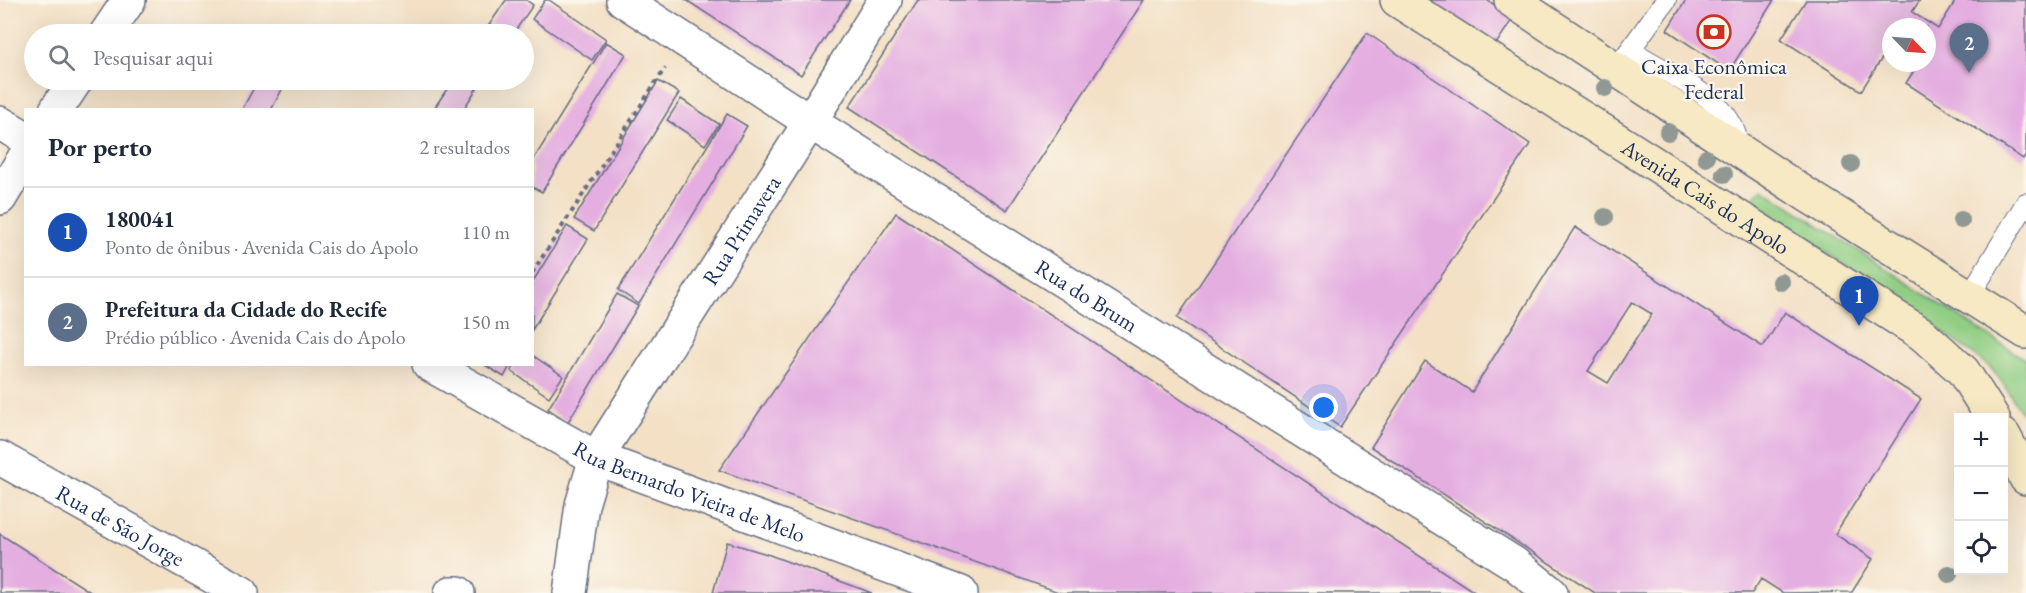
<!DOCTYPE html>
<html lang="pt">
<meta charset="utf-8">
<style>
:root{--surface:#fff;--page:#f2f2f3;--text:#1f2937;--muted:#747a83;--line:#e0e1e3;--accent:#d93025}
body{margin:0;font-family:"EB Garamond",serif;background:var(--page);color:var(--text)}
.controls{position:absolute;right:18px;bottom:18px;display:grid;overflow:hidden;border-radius:0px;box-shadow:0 6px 24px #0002}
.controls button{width:54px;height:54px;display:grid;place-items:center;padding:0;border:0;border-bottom:2px solid var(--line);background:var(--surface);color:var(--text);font:30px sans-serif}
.compass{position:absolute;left:1882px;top:18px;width:54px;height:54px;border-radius:50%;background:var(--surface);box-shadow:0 6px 24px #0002;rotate:115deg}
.you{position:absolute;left:1324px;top:408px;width:21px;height:21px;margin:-15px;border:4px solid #fff;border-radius:50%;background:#1a73e8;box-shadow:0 0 0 9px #1a73e833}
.badge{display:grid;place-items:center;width:39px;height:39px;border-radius:50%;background:var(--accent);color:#fff;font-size:20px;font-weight:700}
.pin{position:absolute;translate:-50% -50px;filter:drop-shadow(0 2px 3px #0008)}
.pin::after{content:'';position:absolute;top:32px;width:21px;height:18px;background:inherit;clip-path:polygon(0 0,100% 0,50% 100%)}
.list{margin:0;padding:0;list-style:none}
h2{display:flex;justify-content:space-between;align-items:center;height:78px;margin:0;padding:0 24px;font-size:26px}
h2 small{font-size:20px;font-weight:400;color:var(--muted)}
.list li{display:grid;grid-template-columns:39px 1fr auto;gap:18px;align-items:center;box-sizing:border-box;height:90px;padding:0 24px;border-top:2px solid var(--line)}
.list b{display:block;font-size:22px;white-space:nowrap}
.list p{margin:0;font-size:20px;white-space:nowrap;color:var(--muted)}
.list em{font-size:20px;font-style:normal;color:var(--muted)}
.icon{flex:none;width:33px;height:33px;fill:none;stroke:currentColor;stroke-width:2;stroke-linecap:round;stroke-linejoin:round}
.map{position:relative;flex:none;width:2026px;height:593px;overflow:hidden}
.search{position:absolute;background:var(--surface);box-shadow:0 6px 24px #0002;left:24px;top:24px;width:510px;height:66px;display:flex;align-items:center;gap:15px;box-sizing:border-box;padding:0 21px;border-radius:33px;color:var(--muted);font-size:22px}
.panel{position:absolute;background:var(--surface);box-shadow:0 6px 24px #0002;left:24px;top:108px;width:510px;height:258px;border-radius:0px}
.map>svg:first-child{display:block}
</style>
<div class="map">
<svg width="2026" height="593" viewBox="0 0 2026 593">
<rect width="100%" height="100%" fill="#fbf7ec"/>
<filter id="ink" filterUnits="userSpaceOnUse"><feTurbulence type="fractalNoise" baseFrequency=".0167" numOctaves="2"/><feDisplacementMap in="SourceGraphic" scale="12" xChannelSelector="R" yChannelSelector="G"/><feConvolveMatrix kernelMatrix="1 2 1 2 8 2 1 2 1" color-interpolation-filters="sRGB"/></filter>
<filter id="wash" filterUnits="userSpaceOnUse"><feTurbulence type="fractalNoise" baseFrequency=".008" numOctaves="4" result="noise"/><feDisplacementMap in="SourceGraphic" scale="24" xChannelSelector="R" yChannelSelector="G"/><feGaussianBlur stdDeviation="1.35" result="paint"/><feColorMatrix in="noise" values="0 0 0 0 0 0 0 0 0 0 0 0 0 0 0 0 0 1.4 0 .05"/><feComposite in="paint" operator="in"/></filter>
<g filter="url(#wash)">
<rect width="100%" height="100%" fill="#f3e0c5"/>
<path fill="#91cd83" stroke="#567e70" stroke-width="1.5" d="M 1762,188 L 2026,360 L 2026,420 L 2002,382 L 1991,368 L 1906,304 L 1750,203 Z"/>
<g id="blocks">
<path fill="#e4aee1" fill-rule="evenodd" d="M 506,0 L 526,0 L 533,5 L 513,34 L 483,34 Z
M 545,0 L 549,0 L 606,39 L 592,60 L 532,19 Z
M 686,0 L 850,0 L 801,75 Z
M 918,0 L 1144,0 L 1007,210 L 849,107 Z
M 1421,0 L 1487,0 L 1514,17 L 1494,47 Z
M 1686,0 L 1774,0 L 1729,71 L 1667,30 Z
M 1806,0 L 1920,0 L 1912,12 L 1938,29 L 1956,0 L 2026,0 L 2026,154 L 2023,159 L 1906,83 L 1919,63 L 1927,63 L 1927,27 L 1891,27 L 1891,44 L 1861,91 L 1781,39 Z
M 1367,33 L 1530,144 L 1340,427 L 1177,318 Z
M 606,42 L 626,54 L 542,192 L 532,187 L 532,162 Z
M 258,80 L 287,80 L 271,110 L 242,110 Z
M 453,80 L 482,80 L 463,110 L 433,110 Z
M 658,81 L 679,93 L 594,231 L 574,219 Z
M 681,99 L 719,124 L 705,145 L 667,120 Z
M 727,114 L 747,126 L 639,304 L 618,290 Z
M 896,213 L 1476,593 L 1061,593 L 719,470 Z
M 567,226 L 588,239 L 532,330 L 532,283 Z
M 1575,227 L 1763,347 L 1785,312 L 1921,399 L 1835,534 L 1873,559 L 1852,592 L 1783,593 L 1761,579 L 1752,593 L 1595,593 L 1371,447 L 1425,361 L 1472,392 ZM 1632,302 L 1652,314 L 1608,383 L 1588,371 Z
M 617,294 L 638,306 L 568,422 L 548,409 Z
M 532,355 L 563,376 L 549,397 L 511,371 L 515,364 L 532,364 Z
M 483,364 L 511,364 L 504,377 Z
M 0,534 L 92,593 L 0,593 Z
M 727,542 L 767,554 L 872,593 L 713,593 Z"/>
</g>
</g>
<g filter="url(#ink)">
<use href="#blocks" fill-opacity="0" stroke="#676d82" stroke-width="1.5"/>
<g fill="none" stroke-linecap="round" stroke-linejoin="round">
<defs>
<path id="service" d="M 1630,50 C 1657,67 1714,94 1729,120 C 1736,130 1737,139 1739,151
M 1622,61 L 1666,0
M 1970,295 L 2026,203"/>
<g id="minor">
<path id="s1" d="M 623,0 L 810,122 L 1515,564 L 1551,593"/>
<path d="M 106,34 L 129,0"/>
<path d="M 56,110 L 76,80"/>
<path d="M 0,123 L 26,138"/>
<path d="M 0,198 L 26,155"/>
<path id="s2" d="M 429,364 L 596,458 L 961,593"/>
<path id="s3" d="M 0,458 L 242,593"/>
<path d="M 451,593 L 458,593"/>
<path id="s4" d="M 570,593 L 582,505 L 596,458 L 810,122 L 885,0"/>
</g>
<g id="secondary">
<path id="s5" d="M 1397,0 L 1922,334 L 1963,371 L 1993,418"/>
<path d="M 1511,0 L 1807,195 L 2026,332"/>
<path d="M 2004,436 L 2026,478"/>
</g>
</defs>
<use href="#service" stroke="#676d82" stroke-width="22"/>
<use href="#minor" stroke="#676d82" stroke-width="36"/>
<use href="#secondary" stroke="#676d82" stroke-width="36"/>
<path stroke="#676d82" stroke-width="4" stroke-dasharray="4.5 4.5" stroke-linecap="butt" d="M 532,273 L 665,68"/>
<use href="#service" stroke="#fff" stroke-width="20"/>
<use href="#minor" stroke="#fff" stroke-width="33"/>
<use href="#secondary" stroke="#f6e9c3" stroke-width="33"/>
</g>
<g fill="#8f9892">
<circle cx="1605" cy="88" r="9"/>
<circle cx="1668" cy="132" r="9"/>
<circle cx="1706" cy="158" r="9"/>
<circle cx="1851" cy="164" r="9"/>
<circle cx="1724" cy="174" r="9"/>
<circle cx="1605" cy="217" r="9"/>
<circle cx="1961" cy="220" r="9"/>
<circle cx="1781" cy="282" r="9"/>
<circle cx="1949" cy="574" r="9"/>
</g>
</g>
<defs>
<symbol id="bank-ring" viewBox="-11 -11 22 22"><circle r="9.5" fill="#fbf7ec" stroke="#c8321e" stroke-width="1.5"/><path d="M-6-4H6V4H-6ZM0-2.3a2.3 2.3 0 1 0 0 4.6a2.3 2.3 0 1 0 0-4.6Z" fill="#c8321e"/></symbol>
</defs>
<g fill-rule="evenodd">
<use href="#bank-ring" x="1695" y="13" width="38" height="38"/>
</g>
<g text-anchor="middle" stroke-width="4.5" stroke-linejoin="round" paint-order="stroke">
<g font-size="22" fill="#1b2f5e" stroke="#fbf7ec">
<text x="1714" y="74">Caixa Econômica<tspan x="1714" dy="25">Federal</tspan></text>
</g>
<g font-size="22" fill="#1b2f5e" stroke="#fbf7ec">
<text dy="8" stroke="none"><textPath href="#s5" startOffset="366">Avenida Cais do Apolo</textPath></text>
<text dy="8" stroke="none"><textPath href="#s4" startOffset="408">Rua Primavera</textPath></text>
<text dy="8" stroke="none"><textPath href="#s1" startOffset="550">Rua do Brum</textPath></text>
<text dy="8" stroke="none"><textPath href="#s2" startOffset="291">Rua Bernardo Vieira de Melo</textPath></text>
<text dy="8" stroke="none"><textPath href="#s3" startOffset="138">Rua de São Jorge</textPath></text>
</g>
</g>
</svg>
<div class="controls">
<button>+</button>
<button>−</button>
<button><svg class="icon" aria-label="locate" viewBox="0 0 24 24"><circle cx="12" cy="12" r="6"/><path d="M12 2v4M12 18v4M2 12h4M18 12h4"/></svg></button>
</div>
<svg class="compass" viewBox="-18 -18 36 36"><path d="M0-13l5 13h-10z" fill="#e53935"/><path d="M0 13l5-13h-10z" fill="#747a83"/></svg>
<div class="you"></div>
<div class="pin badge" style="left:1859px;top:326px;background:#1a4fb4">1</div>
<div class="pin badge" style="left:1969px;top:73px;background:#5c6f8a">2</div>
<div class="search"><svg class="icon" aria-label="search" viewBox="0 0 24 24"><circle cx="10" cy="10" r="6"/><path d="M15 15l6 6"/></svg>Pesquisar aqui</div>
<section class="panel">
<h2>Por perto<small>2 resultados</small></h2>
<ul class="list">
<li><span class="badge" style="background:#1a4fb4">1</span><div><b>180041</b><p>Ponto de ônibus · Avenida Cais do Apolo</p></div><em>110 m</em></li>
<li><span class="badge" style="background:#5c6f8a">2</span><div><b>Prefeitura da Cidade do Recife</b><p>Prédio público · Avenida Cais do Apolo</p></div><em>150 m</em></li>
</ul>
</section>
</div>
